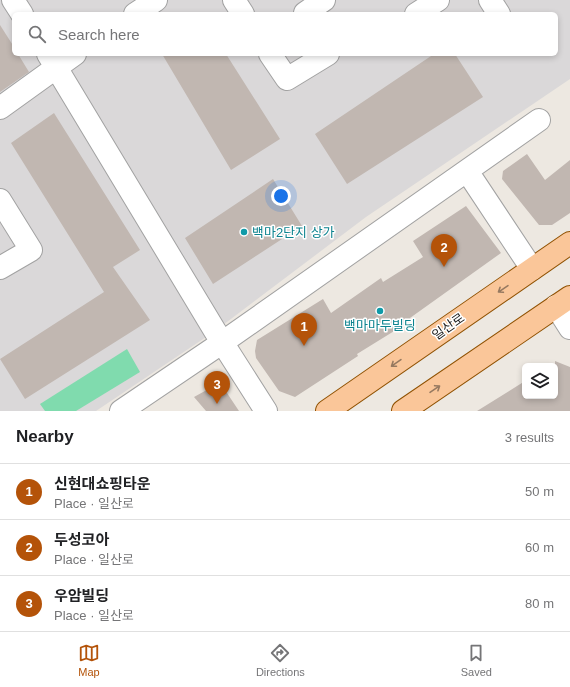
<!DOCTYPE html>
<meta charset="utf-8">
<style>
:root{--surface:#fff;--page:#f6f6f6;--text:#202124;--muted:#757577;--line:#e0e0e0;--accent:#b45309}
body{margin:0;font-family:Arial,"Noto Sans KR",sans-serif;background:var(--page);color:var(--text)}
.controls{position:absolute;right:12px;bottom:12px;display:grid;overflow:hidden;border-radius:6px;box-shadow:0 2px 6px #0003}
.controls button{width:36px;height:36px;display:grid;place-items:center;padding:0;border:0;border-bottom:1px solid var(--line);background:var(--surface);color:var(--text);font:20px sans-serif}
.you{position:absolute;left:281px;top:196px;width:14px;height:14px;margin:-10px;border:3px solid #fff;border-radius:50%;background:#1a73e8;box-shadow:0 0 0 6px #1a73e833}
.badge{display:grid;place-items:center;width:26px;height:26px;border-radius:50%;background:var(--accent);color:#fff;font-size:13px;font-weight:700}
.pin{position:absolute;translate:-50% -33px;filter:drop-shadow(0 1px 2px #0008)}
.pin::after{content:'';position:absolute;top:21px;width:14px;height:12px;background:inherit;clip-path:polygon(0 0,100% 0,50% 100%)}
.list{margin:0;padding:0;list-style:none}
h2{display:flex;justify-content:space-between;align-items:center;height:52px;margin:0;padding:0 16px;font-size:17px}
h2 small{font-size:13px;font-weight:400;color:var(--muted)}
.list li{display:grid;grid-template-columns:26px 1fr auto;gap:12px;align-items:center;box-sizing:border-box;height:56px;padding:0 16px;border-top:1px solid var(--line)}
.list b{display:block;font-size:15px;white-space:nowrap}
.list p{margin:0;font-size:13px;white-space:nowrap;color:var(--muted)}
.list em{font-size:13px;font-style:normal;color:var(--muted)}
.icon{flex:none;width:22px;height:22px;fill:none;stroke:currentColor;stroke-width:2;stroke-linecap:round;stroke-linejoin:round}
.map{position:relative;flex:none;width:570px;height:411px;overflow:hidden}
.search{position:absolute;background:var(--surface);box-shadow:0 2px 6px #0003;left:12px;right:12px;top:12px;height:44px;display:flex;align-items:center;gap:10px;box-sizing:border-box;padding:0 14px;border-radius:6px;color:var(--muted);font-size:15px}
.sheet{height:220px;background:var(--surface)}
nav{display:flex;justify-content:space-around;align-items:center;box-sizing:border-box;height:56px;border-top:1px solid var(--line);background:var(--surface);font-size:11px;color:var(--muted)}
nav a{display:grid;justify-items:center;gap:2px}
nav .on{color:var(--accent)}
.map>svg:first-child{display:block}
</style>
<div class="map">
<svg width="570" height="411" viewBox="0 0 570 411">
<rect width="100%" height="100%" fill="#ede8e1"/>
<path fill="#dad8d9" fill-rule="evenodd" d="M 0,0 L 570,0 L 570,79 L 366,217 L 215,331 L 96,411 L 0,411 ZM 14,14 L 556,14 L 556,54 L 14,54 Z"/>
<path fill="#80dbae" d="M 127,349 L 140,372 L 76,411 L 45,411 L 40,404 Z"/>
<path fill="#c1b7b1" d="M 0,25 L 14,47 L 14,54 L 18,54 L 29,72 L 0,92 Z
M 162,54 L 226,54 L 280,139 L 231,170 Z
M 434,54 L 455,54 L 483,97 L 347,184 L 315,134 Z
M 54,113 L 140,250 L 113,267 L 150,320 L 25,399 L 0,359 L 104,292 L 11,143 Z
M 527,154 L 545,180 L 570,160 L 570,213 L 552,225 L 539,225 L 502,179 L 503,171 Z
M 273,179 L 302,226 L 213,284 L 185,238 Z
M 466,206 L 501,253 L 410,318 L 412,320 L 357,354 L 358,356 L 295,397 L 279,391 L 256,358 L 255,351 L 257,340 L 323,299 L 331,313 L 381,278 L 383,282 L 423,257 L 413,241 Z
M 555,361 L 570,367 L 570,411 L 477,411 L 525,381 L 525,396 L 555,396 Z
M 214,386 L 223,387 L 239,411 L 206,411 L 194,397 Z"/>
<g fill="none" stroke-linecap="round" stroke-linejoin="round">
<defs>
<path id="minor" d="M 13,0 L 22,14
M 234,0 L 243,14
M 490,0 L 499,14
M 305,13 L 324,0
M 135,14 L 156,0
M 416,14 L 438,0
M 48,54 L 215,331 L 266,411
M 270,54 L 287,79 L 328,54
M 0,108 L 75,54
M 467,171 L 532,269
M 0,200 L 31,250 L 0,268
M 556,306 L 570,328
M 121,411 L 223,342 L 539,120"/>
<path id="major" d="M 327,411 L 570,243
M 403,411 L 570,297"/>
</defs>
<use href="#minor" stroke="#a2a2a2" stroke-width="24"/>
<use href="#major" stroke="#905203" stroke-width="24"/>
<use href="#minor" stroke="#fff" stroke-width="22"/>
<use href="#major" stroke="#fac699" stroke-width="22"/>
</g>
<defs><path id="oneway-shaft" d="M-6 0H5M1.5-3L5.5 0L1.5 3" fill="none" stroke-width="1.6" stroke-linecap="round" stroke-linejoin="round"/></defs>
<g stroke="#967960">
<use href="#oneway-shaft" transform="translate(503 289) rotate(146)"/>
<use href="#oneway-shaft" transform="translate(396 363) rotate(145)"/>
<use href="#oneway-shaft" transform="translate(435 389) rotate(-34)"/>
</g>
<g fill="#0f9aa8" stroke="#fff" stroke-width="1.5">
<circle cx="244" cy="232" r="4"/>
<circle cx="380" cy="311" r="4"/>
</g>
<g text-anchor="middle" stroke-width="3" stroke-linejoin="round" paint-order="stroke">
<g font-size="13" fill="#0d838f" stroke="#fff" text-anchor="start">
<text x="252" y="237">백마2단지 상가</text>
<text x="380" y="330" text-anchor="middle">백마마두빌딩</text>
</g>
<g font-size="13" fill="#1b1b1b" stroke="#fff">
<text transform="translate(448 326) rotate(-35)" y="5">일산로</text>
</g>
</g>
</svg>
<div class="controls">
<button><svg class="icon" aria-label="layers" viewBox="0 0 24 24"><path d="M12 4l9 5-9 5-9-5zM3 14l9 5 9-5"/></svg></button>
</div>
<div class="you"></div>
<div class="pin badge" style="left:304px;top:346px">1</div>
<div class="pin badge" style="left:444px;top:267px">2</div>
<div class="pin badge" style="left:217px;top:404px">3</div>
<div class="search"><svg class="icon" aria-label="search" viewBox="0 0 24 24"><circle cx="10" cy="10" r="6"/><path d="M15 15l6 6"/></svg>Search here</div>
</div>
<section class="sheet">
<h2>Nearby<small>3 results</small></h2>
<ul class="list">
<li><span class="badge">1</span><div><b>신현대쇼핑타운</b><p>Place · 일산로</p></div><em>50 m</em></li>
<li><span class="badge">2</span><div><b>두성코아</b><p>Place · 일산로</p></div><em>60 m</em></li>
<li><span class="badge">3</span><div><b>우암빌딩</b><p>Place · 일산로</p></div><em>80 m</em></li>
</ul>
</section>
<nav>
<a class="on"><svg class="icon" aria-label="map" viewBox="0 0 24 24"><path d="M3 6l6-2 6 2 6-2v14l-6 2-6-2-6 2zM9 4v14M15 6v14"/></svg>Map</a>
<a><svg class="icon" aria-label="directions" viewBox="0 0 24 24"><path d="M12 3l9 9-9 9-9-9zM9 14v-3h6M13 9l2 2-2 2"/></svg>Directions</a>
<a><svg class="icon" aria-label="saved" viewBox="0 0 24 24"><path d="M7 4h10v16l-5-4-5 4z"/></svg>Saved</a>
</nav>
